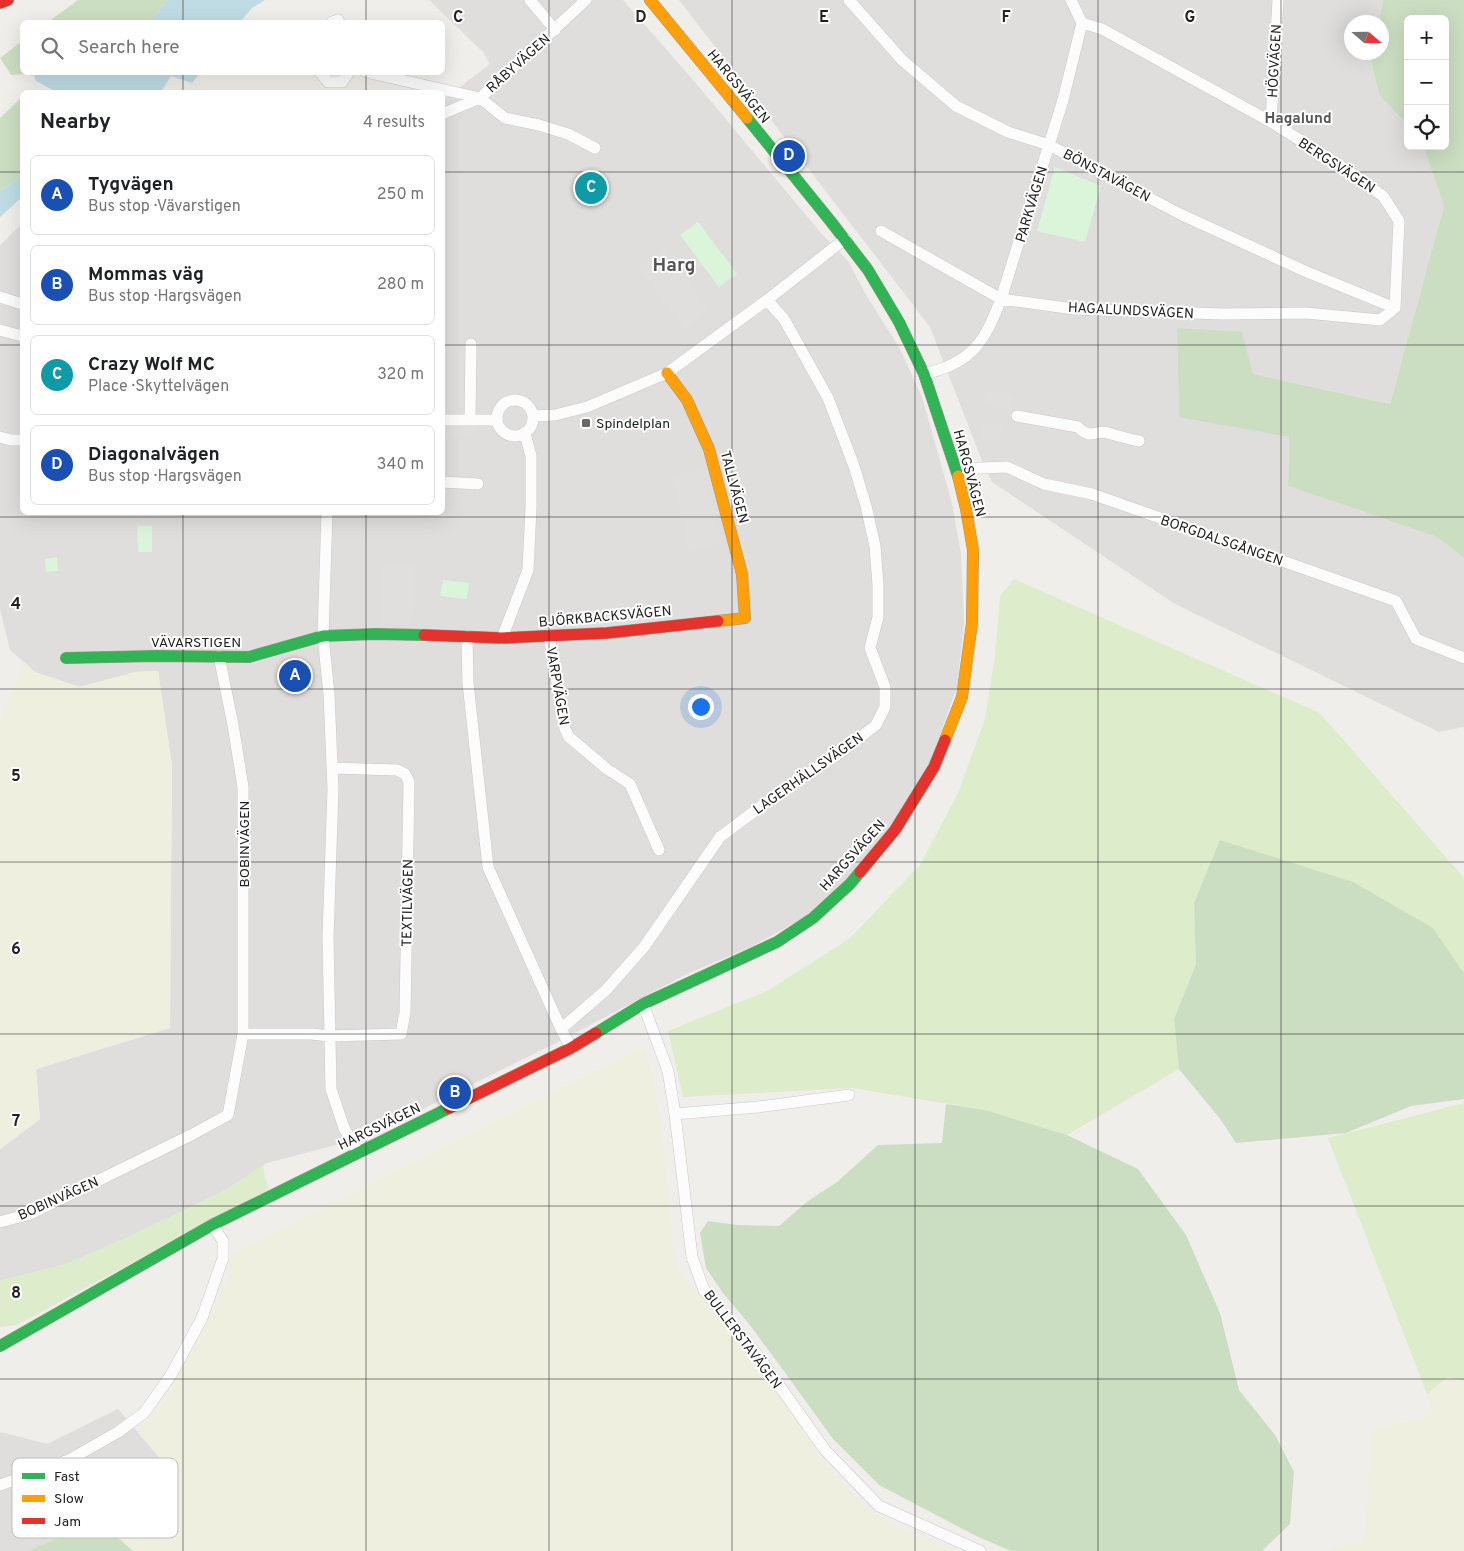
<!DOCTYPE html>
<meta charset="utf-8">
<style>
:root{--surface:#fff;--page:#f6f6f6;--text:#202124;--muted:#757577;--line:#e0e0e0;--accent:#6a6968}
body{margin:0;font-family:Overpass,sans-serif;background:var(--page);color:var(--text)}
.controls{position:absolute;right:15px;top:15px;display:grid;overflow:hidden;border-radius:8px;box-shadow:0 5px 20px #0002}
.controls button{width:45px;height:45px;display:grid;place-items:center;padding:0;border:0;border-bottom:1px solid var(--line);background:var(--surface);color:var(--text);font:25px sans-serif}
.compass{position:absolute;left:1344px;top:15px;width:45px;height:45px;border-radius:50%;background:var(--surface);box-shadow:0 5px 20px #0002;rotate:110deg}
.you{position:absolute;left:700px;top:706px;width:18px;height:18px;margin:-12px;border:4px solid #fff;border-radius:50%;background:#1a73e8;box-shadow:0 0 0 8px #1a73e833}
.badge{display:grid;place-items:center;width:32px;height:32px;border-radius:50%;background:var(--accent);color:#fff;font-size:16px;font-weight:700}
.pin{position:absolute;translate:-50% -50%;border:2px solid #fff;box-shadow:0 1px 5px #0006}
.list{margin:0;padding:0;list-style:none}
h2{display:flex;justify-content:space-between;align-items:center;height:65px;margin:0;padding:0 20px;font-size:21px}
h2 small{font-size:16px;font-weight:400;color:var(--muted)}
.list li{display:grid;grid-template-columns:32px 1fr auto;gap:15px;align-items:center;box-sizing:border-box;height:80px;margin:0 10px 10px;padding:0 10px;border:1px solid var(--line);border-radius:8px}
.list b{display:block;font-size:19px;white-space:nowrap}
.list p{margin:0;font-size:16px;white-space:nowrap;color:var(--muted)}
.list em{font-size:16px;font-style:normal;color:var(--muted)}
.icon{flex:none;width:28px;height:28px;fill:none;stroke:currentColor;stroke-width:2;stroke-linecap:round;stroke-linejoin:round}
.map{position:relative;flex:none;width:1464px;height:1551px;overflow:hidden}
.search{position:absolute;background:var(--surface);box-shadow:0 5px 20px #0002;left:20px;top:20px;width:425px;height:55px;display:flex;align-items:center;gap:12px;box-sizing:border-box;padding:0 18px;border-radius:8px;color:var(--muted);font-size:19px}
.panel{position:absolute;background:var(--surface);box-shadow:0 5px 20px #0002;left:20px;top:90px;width:425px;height:425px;border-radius:8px}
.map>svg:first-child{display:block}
</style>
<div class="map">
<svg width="1464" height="1551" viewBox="0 0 1464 1551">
<rect width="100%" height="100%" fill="#f0eeeb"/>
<path fill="#dfdedc" d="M 429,0 L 623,0 L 694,81 L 820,232 L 848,261 L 865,293 L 900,349 L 922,397 L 952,503 L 961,554 L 964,624 L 957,687 L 930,763 L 893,825 L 852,875 L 803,918 L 753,946 L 687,974 L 554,1044 L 366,1137 L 267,1163 L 224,1191 L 139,1232 L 67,1264 L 0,1281 L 0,1149 L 40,1119 L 36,1069 L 170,1028 L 172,766 L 158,671 L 135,672 L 80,687 L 35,672 L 10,650 L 0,609 L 0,245 L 22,224 L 22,512 L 442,512 L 443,100 L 490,64 L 483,52 Z
M 679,0 L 1383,0 L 1379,22 L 1352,22 L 1352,52 L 1373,53 L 1371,61 L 1379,95 L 1408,125 L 1408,146 L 1423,146 L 1444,206 L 1390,404 L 1253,374 L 1177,328 L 1179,416 L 1289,437 L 1288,486 L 1437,537 L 1464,558 L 1464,727 L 1439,732 L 1175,604 L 992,482 L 982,461 L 930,327 Z
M 118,1409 L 171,1471 L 100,1522 L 26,1551 L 0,1551 L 0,1432 L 47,1444 Z"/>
<path fill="#efefdf" d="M 24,662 L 35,672 L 80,687 L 135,672 L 158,671 L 172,766 L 170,1028 L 36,1069 L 40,1119 L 0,1149 L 0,719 L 18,678 Z
M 645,1050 L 653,1076 L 662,1135 L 674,1258 L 683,1277 L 707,1304 L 795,1418 L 818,1456 L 864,1506 L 904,1531 L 953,1551 L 133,1551 L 100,1522 L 170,1471 L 138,1432 L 157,1414 L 216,1305 L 227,1281 L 229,1256 L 608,1064 Z
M 1448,1377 L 1464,1381 L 1464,1551 L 1330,1551 L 1331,1548 L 1365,1542 L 1371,1430 L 1432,1415 L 1427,1394 Z"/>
<path fill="#ddeccb" d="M 1014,579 L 1320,713 L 1464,878 L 1464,973 L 1433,928 L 1194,903 L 1196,964 L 1174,1019 L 1179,1069 L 1067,1135 L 985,1110 L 852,1088 L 683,1097 L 668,1031 L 767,991 L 849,939 L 920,865 L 958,793 L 985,719 L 995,656 L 1000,596 Z
M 1464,1103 L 1464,1381 L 1448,1377 L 1427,1394 L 1328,1138 Z
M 263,1165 L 265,1178 L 269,1189 L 17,1325 L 0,1327 L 0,1281 L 67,1264 L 139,1232 L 224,1191 Z"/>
<path fill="#cbdec1" d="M 78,0 L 168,0 L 150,22 L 48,22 Z
M 1383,0 L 1464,0 L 1464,558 L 1437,537 L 1288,486 L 1289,437 L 1179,417 L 1177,328 L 1242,332 L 1253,374 L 1390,404 L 1444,206 L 1423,146 L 1445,146 L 1445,19 L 1408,19 L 1408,125 L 1379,95 L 1371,61 L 1373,53 L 1382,52 L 1382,22 L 1379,22 Z
M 22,41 L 22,72 L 37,73 L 11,75 L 0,58 Z
M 22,97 L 22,176 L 0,191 L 0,118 Z
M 1220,840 L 1353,882 L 1433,928 L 1464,973 L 1464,1099 L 1411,1106 L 1346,1133 L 1236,1143 L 1221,1120 L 1179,1069 L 1174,1019 L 1196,964 L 1194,903 Z
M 946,1104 L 985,1110 L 1067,1135 L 1138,1169 L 1186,1235 L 1220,1313 L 1239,1390 L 1275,1435 L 1294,1472 L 1290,1524 L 1262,1551 L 1011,1551 L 976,1536 L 879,1485 L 833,1439 L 778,1363 L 749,1324 L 723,1293 L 706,1268 L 700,1233 L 708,1221 L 737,1225 L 779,1226 L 808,1201 L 837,1182 L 878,1145 L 942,1143 Z
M 100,1522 L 133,1551 L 26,1551 Z"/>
<path fill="#daf5da" d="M 1055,167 L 1101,186 L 1085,242 L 1037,231 Z
M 698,222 L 737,274 L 719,287 L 680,235 Z
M 137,526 L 152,526 L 152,552 L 138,552 Z
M 57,557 L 58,571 L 46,572 L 45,559 Z
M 443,580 L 469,583 L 467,599 L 440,596 Z"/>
<path fill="#e0dfde" d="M 663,248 L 708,309 L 685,329 L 638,268 Z
M 987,390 L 1014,395 L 1011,410 L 984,405 Z
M 983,422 L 1002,426 L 999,441 L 980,437 Z
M 475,427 L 476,435 L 443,436 L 443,429 Z
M 704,469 L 722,544 L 689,552 L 672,476 Z
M 382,564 L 415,565 L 413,625 L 381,624 Z"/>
<path fill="#bfdbe3" d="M 168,0 L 265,0 L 252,8 L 240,22 L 150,22 Z
M 37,72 L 200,72 L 200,73 L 192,83 L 171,76 L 161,92 L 56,92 L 36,81 L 33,73 Z
M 22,176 L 22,197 L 0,217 L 0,191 Z"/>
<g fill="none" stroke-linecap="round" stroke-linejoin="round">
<defs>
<path id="street" d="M 530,0 L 555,30
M 849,0 L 902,60 L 956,106 L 1008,132 L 1049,145 L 1180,214 L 1307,272 L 1395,308
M 332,22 L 338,20 L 339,22
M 1082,23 L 1102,29 L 1271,122 L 1341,166 L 1383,196 L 1399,221 L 1395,308
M 320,72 L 328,82 L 342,82 L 349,72
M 366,72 L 480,98 L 505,118 L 539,125 L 568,134 L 595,148
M 442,114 L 480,98 L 586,0
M 1271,122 L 1278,0
M 881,231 L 1001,299 L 1074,309 L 1223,314 L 1306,313 L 1380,320 L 1395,308
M 0,297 L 22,304
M 0,330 L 22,336
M 924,374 C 972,363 984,343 1001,299 L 1063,100 L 1082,23 L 1071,0
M497 418a18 18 0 1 1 36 0a18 18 0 1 1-36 0Z
M 533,416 L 555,415 L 587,407 L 667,373 L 767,300 L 845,239
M 1017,416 L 1078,427 C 1091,441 1096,429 1108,433 C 1118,436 1128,439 1139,441
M 442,420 L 470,420 L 471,344
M 470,420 L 497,420
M 0,437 L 11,440 L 22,440
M 956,469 L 1007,467 L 1044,484 L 1092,494 L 1396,601 L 1416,639 L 1464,658
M 442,482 L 478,484
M 327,512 L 323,636 L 329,694 L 333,789 L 328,937 L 331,1089 L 344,1128 L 358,1153
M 467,636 L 468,683 L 488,867 L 561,1029 L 571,1048
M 549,636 L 565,729 L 569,737 L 607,769 L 630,784 L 659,850
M 502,638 L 528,570 L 531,508 L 531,456 L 525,434
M 643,1004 L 668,1071 L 675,1114 L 692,1257 L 704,1290 L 758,1356 L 825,1450 L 879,1506 L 980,1551
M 561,1029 L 606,990 L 644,947 L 720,837 L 784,789 L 837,755 L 876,725 L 885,707 L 885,687 L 870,648 L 878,617 L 878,585 L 875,546 L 866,506 L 854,466 L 828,398 L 784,319 L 767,300
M 243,1034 L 312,1034 L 329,1036 L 401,1034 L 405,1013 L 409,782 L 405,774 L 397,770 L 332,768
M 675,1114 L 758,1107 L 849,1095
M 0,1222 L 30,1214 L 191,1135 L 228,1115 L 243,1034 L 243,787 L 233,725 L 219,656
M 0,1485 L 69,1460 L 118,1432 L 144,1413 L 171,1375 L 202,1318 L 223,1258 L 223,1241 L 212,1225"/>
<path id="fast" d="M 747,118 L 832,223 L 868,270 L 899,322 L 924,374 L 958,476
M 66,658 L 155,656 L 249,657 L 323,636 L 375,634 L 424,635
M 596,1033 L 643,1004 L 777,942 L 813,918 L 850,884 L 860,872
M 0,1346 L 212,1225 L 449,1108"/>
<path id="slow" d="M 650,0 L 747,118
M 667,373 L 687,400 L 709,449 L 742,574 L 745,618 L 718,621
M 945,740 L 962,697 L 972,623 L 973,550 L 966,509 L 958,476"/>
<path id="jam" d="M 0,3 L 8,0
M 424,635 L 502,638 L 607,633 L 718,621
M 860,872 L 895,830 L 934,767 L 945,740
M 449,1108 L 571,1048 L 596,1033"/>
</defs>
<use href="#street" stroke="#c9c8c7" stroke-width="12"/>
<use href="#fast" stroke="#999a82" stroke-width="12"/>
<use href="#slow" stroke="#999a82" stroke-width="12"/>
<use href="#jam" stroke="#999a82" stroke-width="12"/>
<use href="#street" stroke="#fdfcfc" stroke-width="11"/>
<use href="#fast" stroke="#30b455" stroke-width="11"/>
<use href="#slow" stroke="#ff9f0a" stroke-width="11"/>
<use href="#jam" stroke="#e5322d" stroke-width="11"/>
</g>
<path fill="none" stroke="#222" stroke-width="1" stroke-opacity="0.55" d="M 183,0 L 183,22M 366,0 L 366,22M 549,0 L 549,1551M 732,0 L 732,1551M 915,0 L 915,1551M 1098,0 L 1098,1551M 1281,0 L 1281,1551M 183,72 L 183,92M 366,72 L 366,92M 0,172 L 22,172M 442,172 L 1464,172M 0,345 L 22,345M 442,345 L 1464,345M 183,512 L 183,1551M 366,512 L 366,1551M 0,517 L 1464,517M 0,689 L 1464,689M 0,862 L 1464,862M 0,1034 L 1464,1034M 0,1206 L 1464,1206M 0,1379 L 1464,1379"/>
<rect fill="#6a6968" stroke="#fff" stroke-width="2" x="581" y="418" width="10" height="10" rx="2.5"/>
<g text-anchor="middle" stroke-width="4" stroke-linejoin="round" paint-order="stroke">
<g font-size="14" fill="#222" stroke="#fff">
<text transform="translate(1274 61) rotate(-87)" y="5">HÖGVÄGEN</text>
<text transform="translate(518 63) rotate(-42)" y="5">RÅBYVÄGEN</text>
<text transform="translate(739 86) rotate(51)" y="5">HARGSVÄGEN</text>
<text transform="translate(1337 165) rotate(33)" y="5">BERGSVÄGEN</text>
<text transform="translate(1107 175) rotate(28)" y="5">BÖNSTAVÄGEN</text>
<text transform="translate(1031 204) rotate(-73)" y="5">PARKVÄGEN</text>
<text transform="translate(1131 310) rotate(3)" y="5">HAGALUNDSVÄGEN</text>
<text transform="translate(970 473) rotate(75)" y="5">HARGSVÄGEN</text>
<text transform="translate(735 487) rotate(75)" y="5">TALLVÄGEN</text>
<text transform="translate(1222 540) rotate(19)" y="5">BORGDALSGÅNGEN</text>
<text transform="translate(605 616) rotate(-5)" y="5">BJÖRKBACKSVÄGEN</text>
<text x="196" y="647">VÄVARSTIGEN</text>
<text transform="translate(558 686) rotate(80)" y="5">VARPVÄGEN</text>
<text transform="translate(808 773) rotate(-35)" y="5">LAGERHÄLLSVÄGEN</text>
<text transform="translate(244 844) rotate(-90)" y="5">BOBINVÄGEN</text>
<text transform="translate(852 855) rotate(-48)" y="5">HARGSVÄGEN</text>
<text transform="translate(407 903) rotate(-89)" y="5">TEXTILVÄGEN</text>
<text transform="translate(379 1126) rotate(-26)" y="5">HARGSVÄGEN</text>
<text transform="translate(58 1198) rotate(-24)" y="5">BOBINVÄGEN</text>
<text transform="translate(743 1339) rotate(53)" y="5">BULLERSTAVÄGEN</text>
</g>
<g font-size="14" fill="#222" stroke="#fff" text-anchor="start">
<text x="596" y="428">Spindelplan</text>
</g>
<g font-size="15" font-weight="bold" fill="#555" stroke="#fff">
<text x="1298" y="123">Hagalund</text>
</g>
<g font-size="19" font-weight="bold" fill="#555" stroke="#fff">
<text x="674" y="271">Harg</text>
</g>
</g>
<rect x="12" y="1458" width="166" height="80" rx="8" fill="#fff" stroke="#bdbdbd" stroke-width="1"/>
<rect x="22" y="1473" width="23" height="6" fill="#30b455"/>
<rect x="22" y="1495" width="23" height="7" fill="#ff9f0a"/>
<rect x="22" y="1518" width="23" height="6" fill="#e5322d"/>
<g font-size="14" fill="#222">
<text x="54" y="1481">Fast</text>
<text x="54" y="1503">Slow</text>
<text x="54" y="1526">Jam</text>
</g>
<g font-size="16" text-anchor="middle" font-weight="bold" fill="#222" stroke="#fff" stroke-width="4" stroke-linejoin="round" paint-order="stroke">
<text x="458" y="22">C</text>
<text x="641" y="22">D</text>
<text x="824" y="22">E</text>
<text x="1006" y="22">F</text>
<text x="1190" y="22">G</text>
<text x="16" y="609">4</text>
<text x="16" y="781">5</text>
<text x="16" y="954">6</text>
<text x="16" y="1126">7</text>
<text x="16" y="1298">8</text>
</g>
</svg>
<div class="controls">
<button>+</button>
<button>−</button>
<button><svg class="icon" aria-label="locate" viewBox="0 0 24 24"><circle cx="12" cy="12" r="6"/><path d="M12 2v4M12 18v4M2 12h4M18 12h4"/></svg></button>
</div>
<svg class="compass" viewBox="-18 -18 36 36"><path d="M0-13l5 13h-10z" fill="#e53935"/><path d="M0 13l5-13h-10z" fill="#757577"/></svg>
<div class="you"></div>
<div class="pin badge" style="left:295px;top:676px;background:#1a4fb4">A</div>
<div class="pin badge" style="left:455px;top:1093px;background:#1a4fb4">B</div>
<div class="pin badge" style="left:591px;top:188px;background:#0f9aa8">C</div>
<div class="pin badge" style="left:789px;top:156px;background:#1a4fb4">D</div>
<div class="search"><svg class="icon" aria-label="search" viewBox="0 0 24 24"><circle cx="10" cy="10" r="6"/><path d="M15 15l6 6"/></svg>Search here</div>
<section class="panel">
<h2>Nearby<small>4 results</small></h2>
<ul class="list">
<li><span class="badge" style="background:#1a4fb4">A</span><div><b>Tygvägen</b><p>Bus stop · Vävarstigen</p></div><em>250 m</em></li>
<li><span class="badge" style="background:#1a4fb4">B</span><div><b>Mommas väg</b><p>Bus stop · Hargsvägen</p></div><em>280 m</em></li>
<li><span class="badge" style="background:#0f9aa8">C</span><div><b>Crazy Wolf MC</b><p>Place · Skyttelvägen</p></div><em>320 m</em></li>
<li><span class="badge" style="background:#1a4fb4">D</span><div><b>Diagonalvägen</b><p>Bus stop · Hargsvägen</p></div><em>340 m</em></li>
</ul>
</section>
</div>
